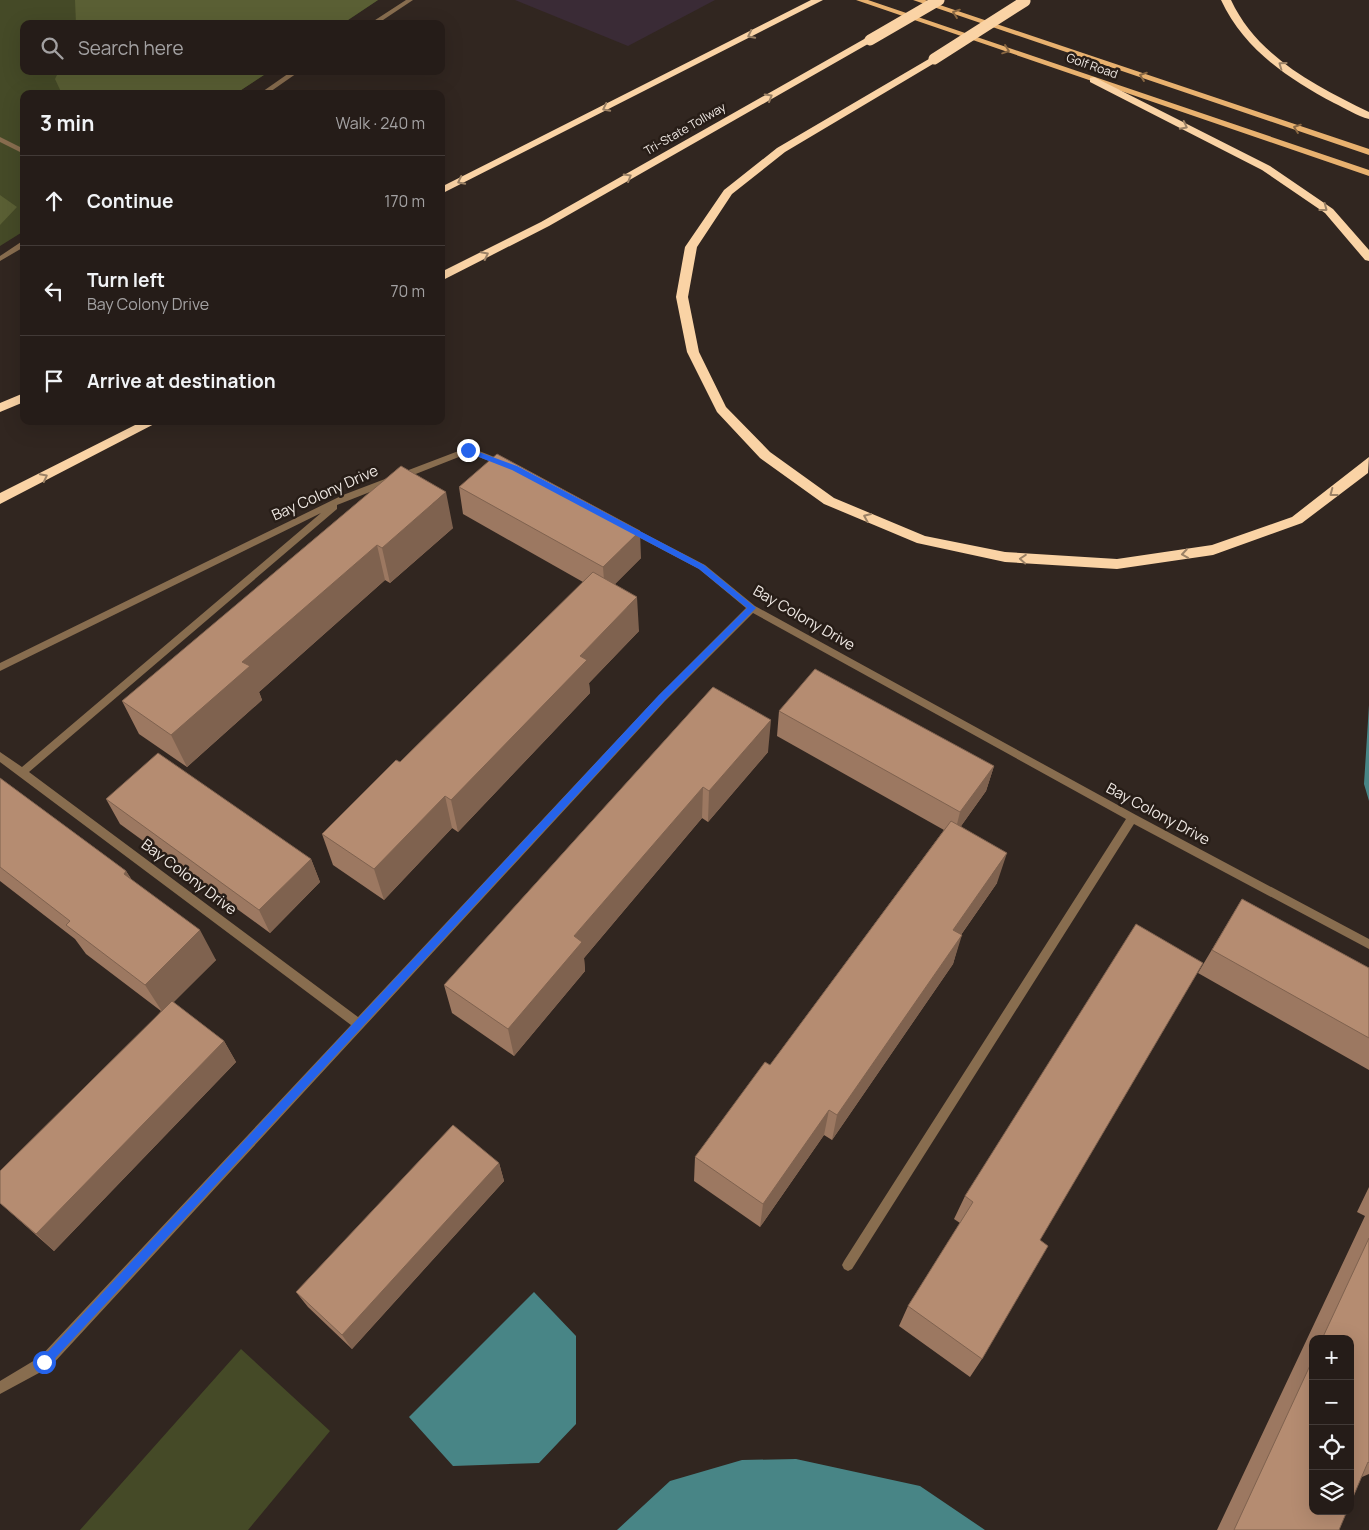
<!DOCTYPE html>
<meta charset="utf-8">
<style>
:root{--surface:#251c18;--page:#312925;--text:#f1f3f6;--muted:#a3a1a2;--line:#423a37}
body{margin:0;font-family:Manrope,sans-serif;background:var(--page);color:var(--text)}
.controls{position:absolute;right:15px;bottom:15px;display:grid;overflow:hidden;border-radius:10px;box-shadow:0 5px 20px #0002}
.controls button{width:45px;height:45px;display:grid;place-items:center;padding:0;border:0;border-bottom:1px solid var(--line);background:var(--surface);color:var(--text);font:25px sans-serif}
.stop{position:absolute;width:15px;height:15px;margin:-11px;border:4px solid #2563eb;border-radius:50%;background:#fff}
.stop.end{background:#2563eb;border-color:#fff;box-shadow:0 1px 5px #0008}
.list{margin:0;padding:0;list-style:none}
h2{display:flex;justify-content:space-between;align-items:center;height:65px;margin:0;padding:0 20px;font-size:21px}
h2 small{font-size:16px;font-weight:400;color:var(--muted)}
.list li{display:grid;grid-template-columns:32px 1fr auto;gap:15px;align-items:center;box-sizing:border-box;height:90px;padding:0 20px;border-top:1px solid var(--line)}
.list b{display:block;font-size:19px;white-space:nowrap}
.list p{margin:0;font-size:16px;white-space:nowrap;color:var(--muted)}
.list em{font-size:16px;font-style:normal;color:var(--muted)}
.icon{flex:none;width:28px;height:28px;fill:none;stroke:currentColor;stroke-width:2;stroke-linecap:round;stroke-linejoin:round}
.map{position:relative;flex:none;width:1369px;height:1530px;overflow:hidden}
.search{position:absolute;background:var(--surface);box-shadow:0 5px 20px #0002;left:20px;top:20px;width:425px;height:55px;display:flex;align-items:center;gap:12px;box-sizing:border-box;padding:0 18px;border-radius:10px;color:var(--muted);font-size:19px}
.panel{position:absolute;background:var(--surface);box-shadow:0 5px 20px #0002;left:20px;top:90px;width:425px;height:335px;border-radius:10px}
.map>svg:first-child{display:block}
</style>
<div class="map">
<svg width="1369" height="1530" viewBox="0 0 1369 1530">
<rect width="100%" height="100%" fill="#312620"/>
<path fill="#3a2b36" d="M 515,0 L 715,0 L 628,46 Z"/>
<path fill="#454a27" d="M 0,0 L 378,0 L 342,24 L 24,24 L 24,71 L 270,71 L 235,94 L 24,94 L 24,231 L 0,246 Z
M 241,1349 L 330,1431 L 248,1530 L 80,1530 Z"/>
<path fill="#5a5f34" d="M 75,0 L 378,0 L 342,24 L 76,24 Z
M 59,71 L 270,71 L 235,94 L 62,94 L 55,79 Z
M 0,195 L 17,207 L 0,225 Z"/>
<path fill="#488586" d="M 1369,705 L 1369,801 L 1364,784 Z
M 534,1292 L 576,1336 L 576,1424 L 539,1463 L 453,1466 L 409,1417 Z
M 796,1459 L 920,1486 L 985,1530 L 617,1530 L 670,1481 L 742,1460 Z"/>
<g fill="none" stroke-linecap="round" stroke-linejoin="round">
<path fill="#886d4f" fill-rule="evenodd" d="M 0,137 L 24,149 L 24,154 L 0,142 Z"/>
<path fill="#886d4f" fill-rule="evenodd" d="M 469,447 L 507,462 L 508,464 L 504,467 L 469,453 L 337,505 L 337,509 L 29,772 L 358,1017 L 659,695 L 746,608 L 699,569 L 627,531 L 626,529 L 627,527 L 630,526 L 705,565 L 755,606 L 1136,815 L 1369,939 L 1369,949 L 1134,824 L 852,1269 L 848,1271 L 844,1269 L 842,1265 L 844,1261 L 1126,819 L 753,613 L 665,701 L 50,1367 L 0,1394 L 0,1381 L 40,1357 L 351,1025 L 0,762 L 0,752 L 22,767 L 321,513 L 0,671 L 0,663 L 343,495 Z"/>
<path fill="#886d4f" fill-rule="evenodd" d="M 406,0 L 413,0 L 377,24 L 369,24 Z
M 292,71 L 300,71 L 267,94 L 259,94 Z
M 21,242 L 24,242 L 24,247 L 0,261 L 0,256 Z"/>
<path fill="#e8b16f" fill-rule="evenodd" d="M 856,0 L 868,0 L 1369,170 L 1369,176 Z
M 913,0 L 925,0 L 1369,149 L 1369,155 Z"/>
<path fill="#fad3a5" fill-rule="evenodd" d="M 811,0 L 823,0 L 441,194 L 441,187 Z
M 1221,0 L 1231,0 C 1257,56 1315,86 1369,112 L 1369,119 C 1357,116 1345,108 1334,103 C 1287,78 1244,49 1221,0 Z
M 866,38 L 875,40 L 549,226 L 441,281 L 441,272 L 541,222 Z
M 934,56 L 939,59 L 938,61 L 785,152 L 732,194 L 697,247 L 688,297 L 699,352 L 726,407 L 770,452 L 834,498 L 925,536 L 1005,552 L 1117,559 L 1212,545 L 1292,517 L 1369,457 L 1368,473 L 1302,523 L 1213,555 L 1117,569 L 1005,562 L 917,543 L 824,504 L 760,458 L 717,412 L 687,352 L 676,297 L 685,247 L 724,190 L 777,148 Z
M 1094,77 L 1270,166 L 1333,209 L 1369,250 L 1369,261 L 1365,260 L 1325,213 L 1262,170 L 1090,82 L 1090,78 Z
M 24,393 L 24,402 L 0,412 L 0,403 Z
M 143,421 L 160,421 L 0,504 L 0,493 Z"/>
<path stroke="#fad3a5" stroke-width="11" d="M 870,40 L 939,0
M 934,59 L 1025,1"/>
</g>
<path fill="#9c7861" d="M 401,466 L 453,528 L 390,583 L 385,580 L 259,692 L 262,700 L 187,767 L 139,734 L 122,701 Z
M 459,487 L 641,558 L 615,584 L 639,631 L 589,683 L 590,693 L 458,832 L 452,828 L 384,900 L 333,865 L 322,834 L 400,762 L 583,582 L 463,514 Z
M 713,687 L 768,752 L 708,822 L 702,818 L 584,958 L 585,971 L 514,1056 L 452,1013 L 444,985 Z
M 779,711 L 994,766 L 986,791 L 961,826 L 997,883 L 961,935 L 953,964 L 832,1140 L 824,1135 L 760,1227 L 694,1181 L 695,1157 L 770,1065 L 944,830 L 777,736 Z
M 0,778 L 126,871 L 132,880 L 216,960 L 173,1002 L 224,1041 L 236,1062 L 54,1251 L 0,1203 L 161,1011 L 86,954 L 75,939 L 0,881 Z
M 106,799 L 311,859 L 320,882 L 270,933 L 120,824 Z
M 1242,899 L 1369,968 L 1369,1070 L 1198,973 Z
M 499,1163 L 504,1181 L 352,1349 L 308,1307 L 296,1292 Z
M 1369,1187 L 1369,1474 L 1362,1477 L 1350,1339 L 1313,1339 L 1313,1511 L 1339,1530 L 1217,1530 L 1365,1216 L 1357,1212 Z
M 965,1196 L 1040,1240 L 982,1359 L 970,1377 L 899,1326 L 908,1306 L 960,1223 L 954,1219 Z"/>
<path fill="#7f624f" d="M 446,492 L 453,528 L 390,583 L 382,548 Z
M 640,531 L 641,558 L 605,594 L 603,567 Z
M 377,545 L 385,580 L 259,692 L 262,700 L 187,767 L 171,735 L 242,662 Z
M 637,597 L 639,631 L 589,683 L 590,693 L 458,832 L 451,800 L 580,656 Z
M 771,720 L 768,752 L 708,822 L 709,791 Z
M 994,766 L 986,791 L 954,836 L 960,812 Z
M 703,787 L 702,818 L 584,958 L 585,971 L 514,1056 L 508,1029 L 574,936 Z
M 445,796 L 452,828 L 384,900 L 374,869 Z
M 1007,853 L 997,883 L 944,959 L 953,930 Z
M 311,859 L 320,882 L 270,933 L 259,910 Z
M 126,871 L 144,901 L 124,874 Z
M 200,930 L 216,960 L 163,1013 L 145,985 Z
M 962,935 L 953,964 L 832,1140 L 837,1115 Z
M 224,1041 L 236,1062 L 54,1251 L 36,1234 Z
M 829,1110 L 824,1135 L 760,1227 L 763,1204 Z
M 499,1163 L 504,1181 L 352,1349 L 342,1335 Z"/>
<path fill="#b58c71" stroke="#7f624f" d="M 497,454 L 640,531 L 603,567 L 459,487 Z
M 401,466 L 446,492 L 382,548 L 377,545 L 242,662 L 250,666 L 171,735 L 122,701 Z
M 593,572 L 637,597 L 580,656 L 587,660 L 451,800 L 445,796 L 374,869 L 322,834 L 396,760 L 400,762 Z
M 815,669 L 994,766 L 960,812 L 779,711 Z
M 713,687 L 771,720 L 709,791 L 703,787 L 574,936 L 582,942 L 508,1029 L 444,985 Z
M 158,753 L 311,859 L 259,910 L 106,799 Z
M 0,778 L 126,871 L 124,874 L 200,930 L 145,985 L 66,925 L 70,921 L 0,867 Z
M 951,821 L 1007,853 L 953,930 L 962,935 L 837,1115 L 829,1110 L 763,1204 L 695,1157 L 765,1062 L 770,1065 Z
M 1242,899 L 1369,968 L 1369,1038 L 1212,950 Z
M 1136,924 L 1203,963 L 1040,1240 L 1048,1246 L 982,1359 L 908,1306 L 973,1202 L 965,1196 Z
M 172,1001 L 224,1041 L 36,1234 L 0,1203 L 0,1171 Z
M 453,1125 L 499,1163 L 342,1335 L 296,1292 Z
M 1369,1238 L 1369,1463 L 1368,1462 L 1350,1504 L 1350,1339 L 1322,1339 Z
M 1313,1359 L 1313,1511 L 1347,1511 L 1339,1530 L 1234,1530 Z"/>
<defs><path id="oneway-chevron" d="M-2-3.5L2.5 0L-2 3.5" fill="none" stroke-width="1.6" stroke-linecap="round" stroke-linejoin="round" transform="scale(1.25)"/></defs>
<g stroke="#886743">
<use href="#oneway-chevron" transform="translate(956 13) rotate(-161)"/>
<use href="#oneway-chevron" transform="translate(1006 50) rotate(19)"/>
<use href="#oneway-chevron" transform="translate(1143 76) rotate(-161)"/>
<use href="#oneway-chevron" transform="translate(1297 128) rotate(-161)"/>
</g>
<g stroke="#9b8165">
<use href="#oneway-chevron" transform="translate(751 35) rotate(153)"/>
<use href="#oneway-chevron" transform="translate(1282 65) rotate(-144)"/>
<use href="#oneway-chevron" transform="translate(769 97) rotate(-30)"/>
<use href="#oneway-chevron" transform="translate(606 108) rotate(153)"/>
<use href="#oneway-chevron" transform="translate(1184 126) rotate(27)"/>
<use href="#oneway-chevron" transform="translate(628 177) rotate(-30)"/>
<use href="#oneway-chevron" transform="translate(461 181) rotate(153)"/>
<use href="#oneway-chevron" transform="translate(1324 208) rotate(37)"/>
<use href="#oneway-chevron" transform="translate(485 255) rotate(-27)"/>
<use href="#oneway-chevron" transform="translate(44 477) rotate(-27)"/>
<use href="#oneway-chevron" transform="translate(1333 493) rotate(143)"/>
<use href="#oneway-chevron" transform="translate(867 517) rotate(-157)"/>
<use href="#oneway-chevron" transform="translate(1185 554) rotate(171)"/>
<use href="#oneway-chevron" transform="translate(1023 559) rotate(-176)"/>
</g>
<path fill="#2563eb" d="M 468,448 L 517,466 L 704,565 L 756,608 L 665,700 L 48,1366 L 41,1366 L 41,1359 L 659,695 L 747,608 L 699,569 L 512,470 L 466,452 Z"/>
<g text-anchor="middle" stroke-width="5" stroke-linejoin="round" paint-order="stroke">
<g font-size="12" fill="#efe8e3" stroke="#271d17">
<text transform="translate(1092 66) rotate(19)" y="4">Golf Road</text>
<text transform="translate(685 129) rotate(-30)" y="4">Tri-State Tollway</text>
</g>
<g font-size="15" fill="#efe8e3" stroke="#271d17">
<text transform="translate(325 493) rotate(-24)" y="5">Bay Colony Drive</text>
<text transform="translate(804 618) rotate(30)" y="5">Bay Colony Drive</text>
<text transform="translate(1158 814) rotate(28)" y="5">Bay Colony Drive</text>
<text transform="translate(189 877) rotate(37)" y="5">Bay Colony Drive</text>
</g>
</g>
</svg>
<div class="controls">
<button>+</button>
<button>−</button>
<button><svg class="icon" aria-label="locate" viewBox="0 0 24 24"><circle cx="12" cy="12" r="6"/><path d="M12 2v4M12 18v4M2 12h4M18 12h4"/></svg></button>
<button><svg class="icon" aria-label="layers" viewBox="0 0 24 24"><path d="M12 4l9 5-9 5-9-5zM3 14l9 5 9-5"/></svg></button>
</div>
<div class="stop" style="left:44px;top:1362px"></div>
<div class="stop end" style="left:468px;top:450px"></div>
<div class="search"><svg class="icon" aria-label="search" viewBox="0 0 24 24"><circle cx="10" cy="10" r="6"/><path d="M15 15l6 6"/></svg>Search here</div>
<section class="panel">
<h2>3 min<small>Walk · 240 m</small></h2>
<ul class="list">
<li><svg class="icon" aria-label="ahead" viewBox="0 0 24 24"><path d="M12 20V5M6 11l6-6 6 6"/></svg><div><b>Continue</b></div><em>170 m</em></li>
<li><svg class="icon" aria-label="left" viewBox="0 0 24 24"><path d="M17 20v-9H6M10 6l-5 5 5 5"/></svg><div><b>Turn left</b><p>Bay Colony Drive</p></div><em>70 m</em></li>
<li><svg class="icon" aria-label="arrive" viewBox="0 0 24 24"><path d="M6 21V4h12l-3 4 3 4H6"/></svg><div><b>Arrive at destination</b></div></li>
</ul>
</section>
</div>
